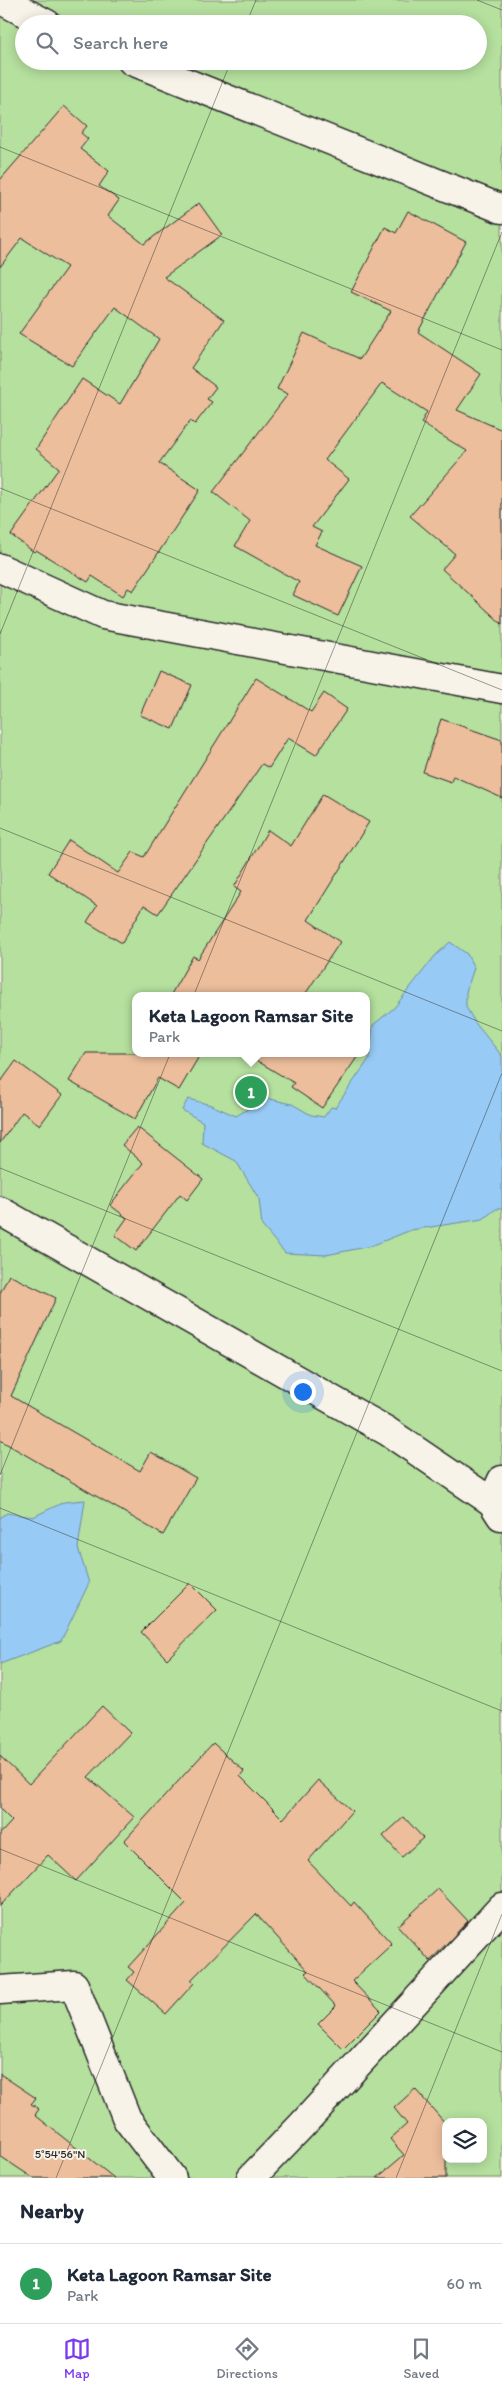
<!DOCTYPE html>
<meta charset="utf-8">
<style>
:root{--surface:#fff;--page:#f2f2f3;--text:#1f2937;--muted:#747a83;--line:#e0e1e3;--accent:#7c3aed}
body{margin:0;font-family:Itim,sans-serif;background:var(--page);color:var(--text)}
.controls{position:absolute;right:15px;bottom:15px;display:grid;overflow:hidden;border-radius:10px;box-shadow:0 2px 12px #0003}
.controls button{width:45px;height:45px;display:grid;place-items:center;padding:0;border:0;border-bottom:1px solid var(--line);background:var(--surface);color:var(--text);font:25px sans-serif}
.you{position:absolute;left:302px;top:1391px;width:18px;height:18px;margin:-12px;border:4px solid #fff;border-radius:50%;background:#1a73e8;box-shadow:0 0 0 8px #1a73e833}
.badge{display:grid;place-items:center;width:32px;height:32px;border-radius:50%;background:var(--accent);color:#fff;font-size:16px;font-weight:700}
.pin{position:absolute;translate:-50% -50%;border:2px solid #fff;box-shadow:0 1px 5px #0006}
.popup{position:absolute;left:132px;top:992px;width:238px;height:65px;box-sizing:border-box;display:grid;place-content:center;border-radius:10px;background:var(--surface);filter:drop-shadow(0 1px 4px #0005);font-size:16px;white-space:nowrap;color:var(--muted)}
.popup b{font-size:19px;color:var(--text)}
.popup::after{content:'';position:absolute;left:50%;top:100%;margin-left:-10px;border:10px solid transparent;border-top-color:var(--surface)}
.list{margin:0;padding:0;list-style:none}
h2{display:flex;justify-content:space-between;align-items:center;height:65px;margin:0;padding:0 20px;font-size:21px}
h2 small{font-size:16px;font-weight:400;color:var(--muted)}
.list li{display:grid;grid-template-columns:32px 1fr auto;gap:15px;align-items:center;box-sizing:border-box;height:80px;padding:0 20px;border-top:1px solid var(--line)}
.list b{display:block;font-size:19px;white-space:nowrap}
.list p{margin:0;font-size:16px;white-space:nowrap;color:var(--muted)}
.list em{font-size:16px;font-style:normal;color:var(--muted)}
.icon{flex:none;width:28px;height:28px;fill:none;stroke:currentColor;stroke-width:2;stroke-linecap:round;stroke-linejoin:round}
.map{position:relative;flex:none;width:502px;height:2178px;overflow:hidden}
.search{position:absolute;background:var(--surface);box-shadow:0 2px 12px #0003;left:15px;right:15px;top:15px;height:55px;display:flex;align-items:center;gap:12px;box-sizing:border-box;padding:0 18px;border-radius:28px;color:var(--muted);font-size:19px}
.sheet{height:145px;background:var(--surface)}
nav{display:flex;justify-content:space-around;align-items:center;box-sizing:border-box;height:70px;border-top:1px solid var(--line);background:var(--surface);font-size:14px;color:var(--muted)}
nav a{display:grid;justify-items:center;gap:2px}
nav .on{color:var(--accent)}
.map>svg:first-child{display:block}
</style>
<div class="map">
<svg width="502" height="2178" viewBox="0 0 502 2178">
<rect width="100%" height="100%" fill="#f7f3e8"/>
<filter id="ink" filterUnits="userSpaceOnUse"><feTurbulence type="fractalNoise" baseFrequency=".02" numOctaves="2"/><feDisplacementMap in="SourceGraphic" scale="10" xChannelSelector="R" yChannelSelector="G"/><feConvolveMatrix kernelMatrix="1 2 1 2 8 2 1 2 1" color-interpolation-filters="sRGB"/></filter>
<g filter="url(#ink)">
<path fill="#b5e09e" stroke="#708664" fill-rule="evenodd" d="M 0,0 L 502,0 L 502,2178 L 0,2178 ZM 24,24 L 478,24 L 478,61 L 24,61 ZM 136,996 L 366,996 L 366,1053 L 136,1053 ZM 446,2122 L 483,2122 L 483,2159 L 446,2159 Z"/>
<path fill="#97cbf5" stroke="#6c8ba4" d="M 450,942 L 467,954 L 474,968 L 466,992 L 466,1007 L 476,1024 L 502,1056 L 502,1209 L 496,1209 L 483,1219 L 411,1230 L 371,1246 L 326,1255 L 285,1253 L 262,1226 L 259,1199 L 236,1161 L 202,1143 L 203,1122 L 182,1110 L 188,1099 L 211,1105 L 236,1116 L 266,1098 L 292,1104 L 311,1115 L 324,1117 L 331,1107 L 335,1108 L 369,1059 L 373,1025 L 394,1008 L 435,956 Z
M 85,1500 L 78,1548 L 89,1583 L 61,1641 L 0,1664 L 0,1518 L 7,1513 L 33,1517 L 64,1502 Z"/>
<path fill="#ecbe9c" stroke="#2b2b2b" d="M 64,106 L 87,126 L 81,133 L 88,139 L 80,149 L 109,171 L 99,186 L 119,200 L 108,216 L 144,244 L 199,203 L 222,235 L 164,277 L 224,320 L 191,368 L 216,387 L 207,399 L 212,402 L 195,424 L 190,421 L 159,463 L 200,490 L 133,591 L 128,588 L 123,596 L 92,576 L 88,582 L 36,550 L 34,552 L 11,535 L 59,468 L 36,449 L 82,379 L 120,404 L 159,339 L 115,307 L 72,366 L 19,334 L 67,267 L 22,238 L 0,267 L 0,180 Z
M 408,211 L 466,242 L 418,332 L 481,374 L 457,410 L 502,430 L 502,624 L 442,569 L 455,554 L 410,516 L 467,451 L 421,423 L 427,412 L 382,383 L 325,460 L 349,479 L 312,527 L 322,532 L 315,545 L 362,566 L 338,616 L 293,595 L 299,582 L 235,546 L 250,521 L 213,492 L 288,394 L 277,389 L 304,333 L 360,359 L 391,311 L 351,292 L 385,227 L 396,233 Z
M 159,671 L 192,685 L 173,729 L 140,715 Z
M 256,678 L 311,712 L 324,693 L 347,709 L 316,755 L 288,738 L 269,768 L 262,764 L 158,914 L 144,905 L 122,943 L 87,922 L 97,906 L 48,873 L 69,840 L 118,873 L 133,852 L 144,857 Z
M 441,719 L 502,740 L 502,798 L 453,776 L 451,782 L 423,772 Z
M 323,794 L 369,822 L 308,920 L 340,942 L 304,996 L 170,996 L 193,956 L 198,959 L 241,892 L 234,887 L 268,830 L 291,846 Z
M 86,1053 L 201,1053 L 179,1090 L 158,1078 L 135,1119 L 69,1081 Z
M 244,1053 L 360,1053 L 322,1108 L 291,1087 L 294,1083 Z
M 16,1061 L 62,1095 L 40,1125 L 22,1112 L 0,1143 L 0,1083 Z
M 137,1127 L 203,1179 L 187,1200 L 180,1194 L 136,1251 L 115,1235 L 127,1218 L 110,1205 L 143,1163 L 122,1145 Z
M 9,1275 L 56,1298 L 11,1396 L 140,1471 L 151,1452 L 196,1478 L 163,1535 L 0,1440 L 0,1293 Z
M 190,1583 L 217,1610 L 167,1659 L 141,1632 Z
M 102,1706 L 130,1733 L 88,1777 L 134,1817 L 76,1881 L 48,1855 L 0,1906 L 0,1834 L 12,1821 L 0,1809 L 0,1756 L 29,1784 Z
M 213,1743 L 244,1771 L 240,1776 L 283,1819 L 318,1780 L 352,1811 L 308,1861 L 351,1906 L 354,1902 L 392,1944 L 352,1981 L 381,2011 L 343,2049 L 318,2024 L 336,2006 L 305,1973 L 308,1971 L 256,1914 L 191,1980 L 194,1983 L 166,2014 L 127,1980 L 134,1972 L 128,1967 L 186,1903 L 124,1841 Z
M 404,1817 L 423,1838 L 402,1857 L 383,1836 Z
M 438,1889 L 468,1921 L 430,1961 L 398,1926 Z
M 0,2074 L 36,2098 L 31,2104 L 39,2109 L 35,2115 L 114,2178 L 33,2178 L 0,2156 Z
M 415,2089 L 446,2124 L 446,2178 L 377,2178 L 404,2155 L 390,2139 L 407,2124 L 394,2108 Z"/>
<g fill="none" stroke-linecap="round" stroke-linejoin="round">
<defs>
<path id="minor" d="M 1,0 L 47,24
M 132,61 L 502,209
M 0,568 L 103,615 L 502,689
M 0,1211 L 387,1431 L 492,1502
M 501,1516 L 492,1502 L 502,1480
M 0,1990 L 74,1985 L 127,2119 L 172,2178
M 251,2178 L 302,2125 L 502,1907"/>
</defs>
<use href="#minor" stroke="#2b2b2b" stroke-width="31"/>
<use href="#minor" stroke="#f7f3e8" stroke-width="28"/>
</g>
</g>
<path fill="none" stroke="#2b2b2b" stroke-width="1" stroke-opacity="0.45" d="M 477,0 L 502,10M 246,24 L 256,0M 0,147 L 502,350M 0,488 L 502,690M 0,634 L 231,61M 0,828 L 502,1031M 0,1168 L 502,1371M 0,1475 L 502,232M 0,1508 L 502,1711M 0,1849 L 502,2052M 56,2178 L 502,1073M 396,2178 L 502,1914"/>
<g font-size="12" text-anchor="middle" fill="#2b2b2b" stroke="#f7f3e8" stroke-width="4" stroke-linejoin="round" paint-order="stroke">
<text x="60" y="2158">5°54'56"N</text>
</g>
</svg>
<div class="controls">
<button><svg class="icon" aria-label="layers" viewBox="0 0 24 24"><path d="M12 4l9 5-9 5-9-5zM3 14l9 5 9-5"/></svg></button>
</div>
<div class="you"></div>
<div class="pin badge" style="left:251px;top:1092px;background:#2e9e5b">1</div>
<div class="popup"><b>Keta Lagoon Ramsar Site</b>Park</div>
<div class="search"><svg class="icon" aria-label="search" viewBox="0 0 24 24"><circle cx="10" cy="10" r="6"/><path d="M15 15l6 6"/></svg>Search here</div>
</div>
<section class="sheet">
<h2>Nearby<small></small></h2>
<ul class="list">
<li><span class="badge" style="background:#2e9e5b">1</span><div><b>Keta Lagoon Ramsar Site</b><p>Park</p></div><em>60 m</em></li>
</ul>
</section>
<nav>
<a class="on"><svg class="icon" aria-label="map" viewBox="0 0 24 24"><path d="M3 6l6-2 6 2 6-2v14l-6 2-6-2-6 2zM9 4v14M15 6v14"/></svg>Map</a>
<a><svg class="icon" aria-label="directions" viewBox="0 0 24 24"><path d="M12 3l9 9-9 9-9-9zM9 14v-3h6M13 9l2 2-2 2"/></svg>Directions</a>
<a><svg class="icon" aria-label="saved" viewBox="0 0 24 24"><path d="M7 4h10v16l-5-4-5 4z"/></svg>Saved</a>
</nav>
